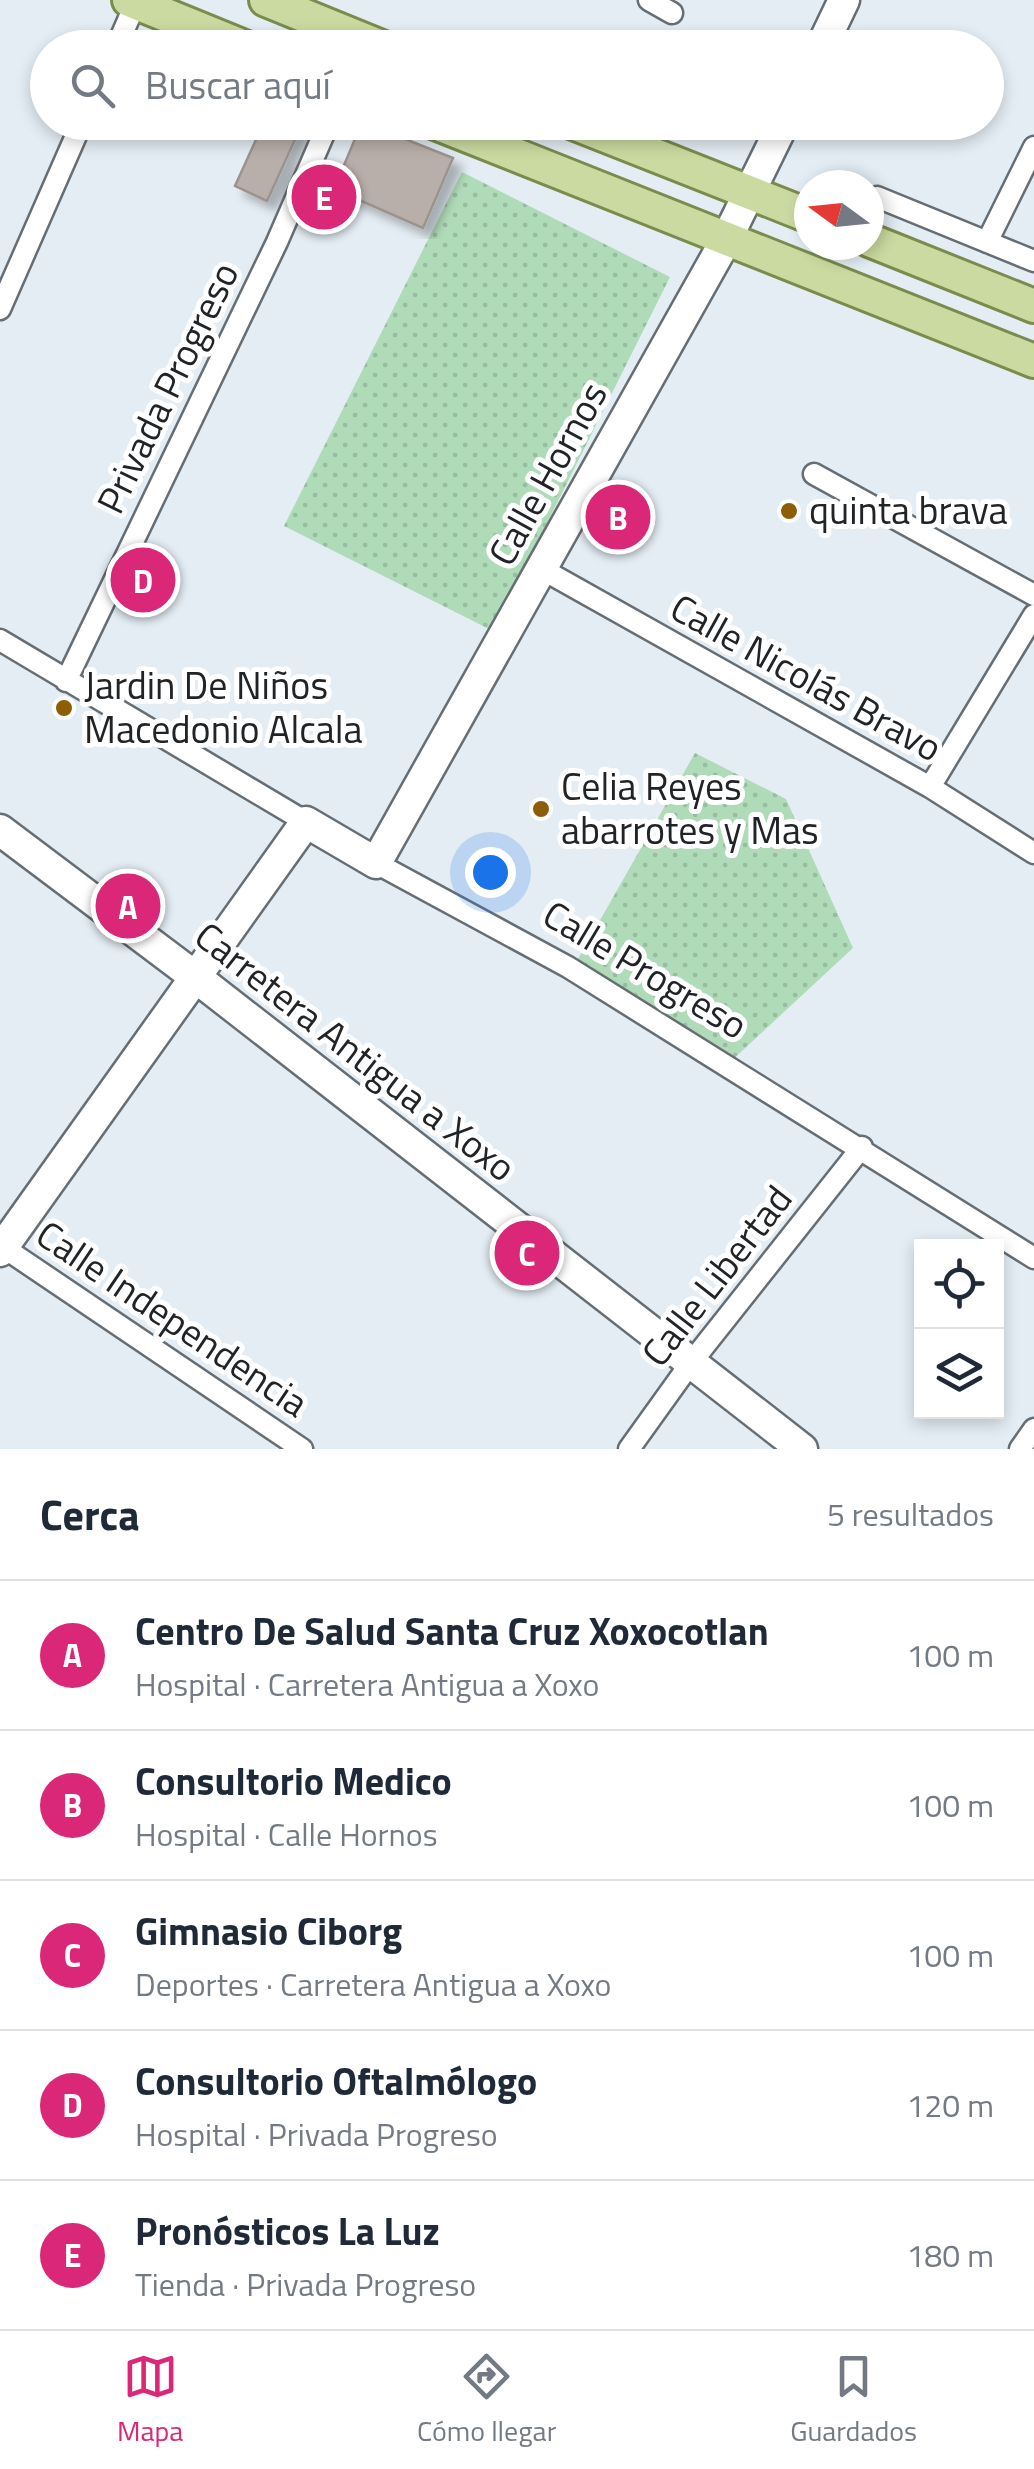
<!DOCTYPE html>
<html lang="es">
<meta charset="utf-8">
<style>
:root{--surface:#fff;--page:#f6f6f7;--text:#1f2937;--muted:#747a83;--line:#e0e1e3;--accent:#db2777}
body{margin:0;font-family:"Titillium Web",sans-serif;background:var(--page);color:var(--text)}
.controls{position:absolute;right:30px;bottom:30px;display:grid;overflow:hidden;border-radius:0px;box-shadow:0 5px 15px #0003}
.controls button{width:90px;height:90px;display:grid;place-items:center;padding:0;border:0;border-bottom:2px solid var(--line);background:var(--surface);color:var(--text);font:50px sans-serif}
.compass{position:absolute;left:794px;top:170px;width:90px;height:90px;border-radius:50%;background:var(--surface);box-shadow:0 5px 15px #0003;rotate:285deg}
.you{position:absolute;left:490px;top:872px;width:35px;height:35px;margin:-25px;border:8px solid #fff;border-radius:50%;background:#1a73e8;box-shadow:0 0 0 15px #1a73e833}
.badge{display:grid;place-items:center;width:65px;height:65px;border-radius:50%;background:var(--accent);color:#fff;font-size:32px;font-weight:700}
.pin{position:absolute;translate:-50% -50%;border:5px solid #fff;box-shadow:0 2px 10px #0006}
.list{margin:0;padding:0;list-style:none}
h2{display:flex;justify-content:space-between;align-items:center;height:130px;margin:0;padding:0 40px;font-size:42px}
h2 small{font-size:32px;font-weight:400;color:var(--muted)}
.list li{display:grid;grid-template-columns:65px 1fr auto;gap:30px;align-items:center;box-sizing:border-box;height:150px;padding:0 40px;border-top:2px solid var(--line)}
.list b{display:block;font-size:38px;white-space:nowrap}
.list p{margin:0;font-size:32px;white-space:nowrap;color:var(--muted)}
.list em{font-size:32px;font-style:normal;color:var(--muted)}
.icon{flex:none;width:55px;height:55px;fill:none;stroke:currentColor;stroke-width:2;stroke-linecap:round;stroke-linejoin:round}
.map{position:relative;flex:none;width:1034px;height:1449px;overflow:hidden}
.search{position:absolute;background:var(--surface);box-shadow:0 5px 15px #0003;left:30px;right:30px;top:30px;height:110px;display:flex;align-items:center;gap:25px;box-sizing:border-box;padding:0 35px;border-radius:55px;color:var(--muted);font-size:38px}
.sheet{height:880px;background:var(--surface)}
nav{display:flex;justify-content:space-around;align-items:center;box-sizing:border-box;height:140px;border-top:2px solid var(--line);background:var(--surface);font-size:28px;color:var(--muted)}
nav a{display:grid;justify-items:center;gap:5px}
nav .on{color:var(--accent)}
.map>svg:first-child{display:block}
</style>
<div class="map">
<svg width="1034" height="1449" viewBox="0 0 1034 1449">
<defs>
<pattern id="grass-dots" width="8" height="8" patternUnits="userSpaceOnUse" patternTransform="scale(2.5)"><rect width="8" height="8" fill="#b0dbb9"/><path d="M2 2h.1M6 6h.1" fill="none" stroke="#97bc9f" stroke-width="1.8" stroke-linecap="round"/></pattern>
<filter id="shadow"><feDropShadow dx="9" dy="9" stdDeviation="5" flood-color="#0004"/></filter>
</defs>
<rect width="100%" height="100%" fill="#e4edf4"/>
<path fill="url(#grass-dots)" d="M 462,172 L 670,277 L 493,631 L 284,526 Z
M 695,753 L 786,799 L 853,948 L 729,1063 L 574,966 Z"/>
<path fill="#b9afaa" stroke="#9d938e" stroke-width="2.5" filter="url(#shadow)" d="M 264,122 L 303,122 L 267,201 L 235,186 Z
M 362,122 L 453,158 L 423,228 L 334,189 Z"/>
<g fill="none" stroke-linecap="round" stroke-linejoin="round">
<defs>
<path id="street" d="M 649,0 L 672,13
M 116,48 L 137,0
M 869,200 L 877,197 L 1034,261
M 987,242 L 1034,147
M 0,309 L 82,122
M 814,474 L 1034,595
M 540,568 L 930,787 L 1034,853
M 0,640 L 306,822
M 66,681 L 277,242 L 329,122
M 930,787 L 1034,615
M 376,863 L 568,967 L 1034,1258
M 0,1245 L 302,1449
M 629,1449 L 690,1364 L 862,1147
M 1020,1449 L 1034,1429"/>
<path id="secondary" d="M 821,48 L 844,0
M 0,830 L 198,979 L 802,1449
M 0,1251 L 306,822 L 376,863 L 726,240 L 784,122"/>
<path id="primary" d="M 129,0 L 247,48
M 266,0 L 384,48
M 433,122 L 1034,361
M 571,122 L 809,216
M 869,240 L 1034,306"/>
</defs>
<use href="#street" stroke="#666e74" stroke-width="25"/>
<use href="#secondary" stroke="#666e74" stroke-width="35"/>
<use href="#primary" stroke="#798b4d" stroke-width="38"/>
<use href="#street" stroke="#fff" stroke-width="20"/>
<use href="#secondary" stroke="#fff" stroke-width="30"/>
<use href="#primary" stroke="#cbdaa0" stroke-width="32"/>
</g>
<g fill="#8d5d07" stroke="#fff" stroke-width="4">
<circle cx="789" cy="511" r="10"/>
<circle cx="64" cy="708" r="10"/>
<circle cx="541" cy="809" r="10"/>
</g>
<g text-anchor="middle" stroke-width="10" stroke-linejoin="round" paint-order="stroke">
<g font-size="38" fill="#212427" stroke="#fff">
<text transform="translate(168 388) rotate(-64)" y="13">Privada Progreso</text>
<text transform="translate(548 474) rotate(-61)" y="13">Calle Hornos</text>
<text transform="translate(806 678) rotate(29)" y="13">Calle Nicolás Bravo</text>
<text transform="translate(645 970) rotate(31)" y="13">Calle Progreso</text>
<text transform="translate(355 1052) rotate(38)" y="13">Carretera Antigua a Xoxo</text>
<text transform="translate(717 1276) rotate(-52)" y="13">Calle Libertad</text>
<text transform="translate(172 1319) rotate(34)" y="13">Calle Independencia</text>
</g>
<g font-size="38" fill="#212427" stroke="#fff" text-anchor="start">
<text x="809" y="524">quinta brava</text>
<text x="84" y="699">Jardin De Niños<tspan x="84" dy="44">Macedonio Alcala</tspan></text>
<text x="561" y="800">Celia Reyes<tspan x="561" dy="44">abarrotes y Mas</tspan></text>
</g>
</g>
</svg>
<div class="controls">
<button><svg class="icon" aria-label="locate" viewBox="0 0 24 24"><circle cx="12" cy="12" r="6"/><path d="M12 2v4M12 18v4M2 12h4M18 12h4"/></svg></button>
<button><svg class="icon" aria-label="layers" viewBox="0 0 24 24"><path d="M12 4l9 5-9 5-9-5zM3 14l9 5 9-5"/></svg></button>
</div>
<svg class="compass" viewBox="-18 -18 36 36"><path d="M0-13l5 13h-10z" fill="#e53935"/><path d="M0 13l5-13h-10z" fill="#747a83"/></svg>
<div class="you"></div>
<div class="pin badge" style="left:128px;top:906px">A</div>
<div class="pin badge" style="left:618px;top:517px">B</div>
<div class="pin badge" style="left:527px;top:1253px">C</div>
<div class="pin badge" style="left:143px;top:580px">D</div>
<div class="pin badge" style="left:324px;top:197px">E</div>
<div class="search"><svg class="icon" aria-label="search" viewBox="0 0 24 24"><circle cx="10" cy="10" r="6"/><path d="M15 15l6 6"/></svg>Buscar aquí</div>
</div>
<section class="sheet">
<h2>Cerca<small>5 resultados</small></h2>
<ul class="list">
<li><span class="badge">A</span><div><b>Centro De Salud Santa Cruz Xoxocotlan</b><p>Hospital · Carretera Antigua a Xoxo</p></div><em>100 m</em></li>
<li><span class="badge">B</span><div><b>Consultorio Medico</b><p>Hospital · Calle Hornos</p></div><em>100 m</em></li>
<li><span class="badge">C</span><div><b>Gimnasio Ciborg</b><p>Deportes · Carretera Antigua a Xoxo</p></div><em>100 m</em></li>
<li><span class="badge">D</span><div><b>Consultorio Oftalmólogo</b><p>Hospital · Privada Progreso</p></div><em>120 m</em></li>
<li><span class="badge">E</span><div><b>Pronósticos La Luz</b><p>Tienda · Privada Progreso</p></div><em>180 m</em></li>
</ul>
</section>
<nav>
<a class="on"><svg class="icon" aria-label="map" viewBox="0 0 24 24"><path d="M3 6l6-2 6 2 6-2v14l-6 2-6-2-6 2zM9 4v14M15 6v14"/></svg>Mapa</a>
<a><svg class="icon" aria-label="directions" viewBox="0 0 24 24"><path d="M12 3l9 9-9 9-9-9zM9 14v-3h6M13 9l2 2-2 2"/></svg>Cómo llegar</a>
<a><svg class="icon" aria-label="saved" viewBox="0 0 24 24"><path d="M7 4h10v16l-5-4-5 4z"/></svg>Guardados</a>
</nav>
